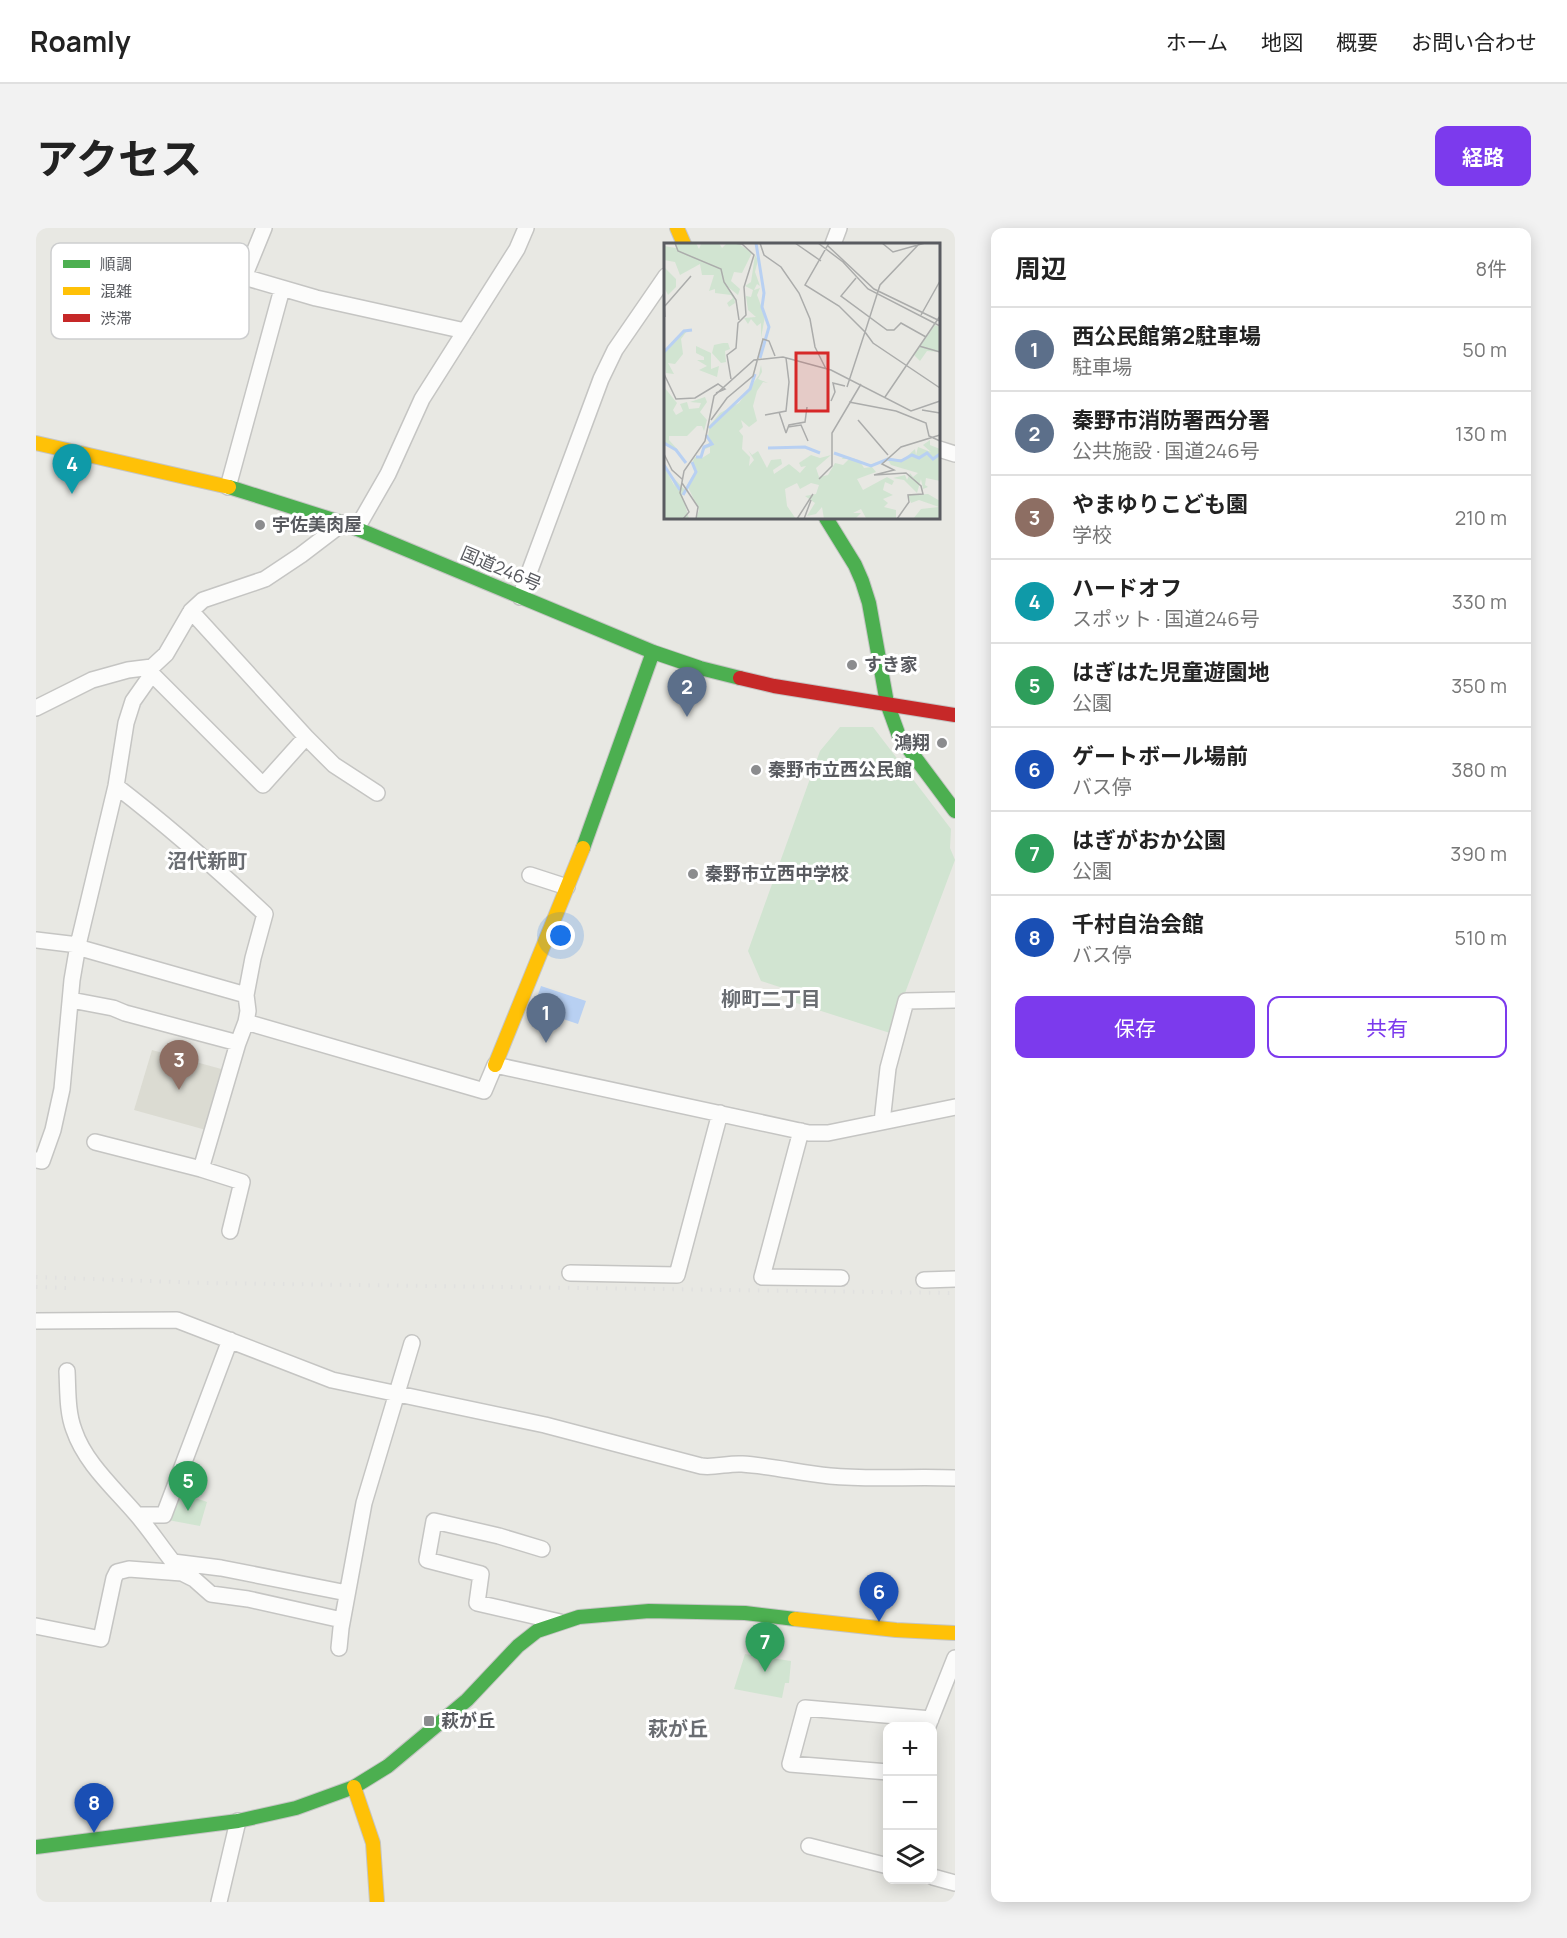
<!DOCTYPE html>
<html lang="ja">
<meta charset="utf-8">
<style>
:root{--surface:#fff;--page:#f2f2f2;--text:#222;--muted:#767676;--line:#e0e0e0;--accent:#7c3aed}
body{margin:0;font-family:Manrope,"Noto Sans JP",sans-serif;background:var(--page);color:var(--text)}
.controls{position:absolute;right:18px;bottom:18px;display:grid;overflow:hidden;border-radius:12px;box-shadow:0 3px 15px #0003}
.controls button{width:54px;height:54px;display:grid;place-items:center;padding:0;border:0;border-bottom:2px solid var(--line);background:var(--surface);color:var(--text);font:30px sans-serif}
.you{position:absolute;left:525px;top:708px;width:21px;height:21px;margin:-15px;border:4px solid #fff;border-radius:50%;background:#1a73e8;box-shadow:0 0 0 9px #1a73e833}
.badge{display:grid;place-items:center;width:39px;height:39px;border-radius:50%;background:var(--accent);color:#fff;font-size:20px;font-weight:700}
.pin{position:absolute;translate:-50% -50px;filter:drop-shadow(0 2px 3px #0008)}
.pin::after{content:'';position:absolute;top:32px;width:21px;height:18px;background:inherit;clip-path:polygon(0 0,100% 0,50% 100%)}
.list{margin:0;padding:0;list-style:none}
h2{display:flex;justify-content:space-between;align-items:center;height:78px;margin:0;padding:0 24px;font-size:26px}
h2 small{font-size:20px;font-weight:400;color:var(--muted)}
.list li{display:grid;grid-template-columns:39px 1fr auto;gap:18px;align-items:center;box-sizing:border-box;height:84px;padding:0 24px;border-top:2px solid var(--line)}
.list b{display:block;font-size:22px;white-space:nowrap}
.list p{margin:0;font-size:20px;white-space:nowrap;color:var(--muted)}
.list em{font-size:20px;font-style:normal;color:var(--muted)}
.actions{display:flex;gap:12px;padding:18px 24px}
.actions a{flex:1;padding:14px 0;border:2px solid var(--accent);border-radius:12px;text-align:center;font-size:21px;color:var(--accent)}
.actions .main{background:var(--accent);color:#fff}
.icon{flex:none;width:33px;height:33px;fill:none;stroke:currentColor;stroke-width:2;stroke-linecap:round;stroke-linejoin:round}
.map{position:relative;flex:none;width:919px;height:1674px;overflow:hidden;border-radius:12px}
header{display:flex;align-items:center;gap:36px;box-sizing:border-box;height:84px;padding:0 30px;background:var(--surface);border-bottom:2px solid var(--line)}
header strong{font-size:28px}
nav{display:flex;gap:33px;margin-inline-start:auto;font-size:21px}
.intro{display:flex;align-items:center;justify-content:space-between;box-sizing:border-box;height:144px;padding:0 36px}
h1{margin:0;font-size:42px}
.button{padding:15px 27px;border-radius:12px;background:var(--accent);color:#fff;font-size:21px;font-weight:700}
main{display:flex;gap:36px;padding:0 36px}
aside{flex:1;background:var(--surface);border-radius:12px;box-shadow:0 3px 15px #0003}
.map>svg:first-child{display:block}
</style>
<header>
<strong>Roamly</strong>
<nav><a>ホーム</a><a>地図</a><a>概要</a><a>お問い合わせ</a></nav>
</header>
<div class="intro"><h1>アクセス</h1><a class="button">経路</a></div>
<main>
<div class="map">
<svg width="919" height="1674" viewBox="0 0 919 1674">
<rect width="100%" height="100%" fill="#e8e8e3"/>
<path fill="#dbdbd2" d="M 116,822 L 189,842 L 170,902 L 98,882 Z"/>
<path fill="#d1e4d1" d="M 804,499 L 837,499 L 915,601 L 914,620 L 919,632 L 854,805 L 757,774 L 759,764 L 725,753 L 712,723 L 784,523 Z
M 142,1264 L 171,1274 L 164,1298 L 132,1292 Z
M 709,1426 L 755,1433 L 753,1455 L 749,1455 L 746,1470 L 698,1461 Z"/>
<path fill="#b8d0f2" d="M 505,758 L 550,773 L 542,796 L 497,781 Z"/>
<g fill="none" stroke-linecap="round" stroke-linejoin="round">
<defs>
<path id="street" d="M 228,0 L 208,49 L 280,70 L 429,103
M 797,16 L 803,0
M 903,221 L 919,226
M 192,259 L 246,61
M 321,300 L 352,246 L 386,171 L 481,21 L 490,0
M 484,369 L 565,151 L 579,122 L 630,48
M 155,383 L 270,509 L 298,537 L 341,565
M 116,446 L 227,557 L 270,509
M 0,480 L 56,452 L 92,442 L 116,439 L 130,426 L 155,383 L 167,372 L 229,351 L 265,327 L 307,295
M 80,558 C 132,598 181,641 229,686 L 217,730 L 210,767 L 212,783 L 210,794 L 202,815 L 165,941
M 494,647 L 531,659
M 0,712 L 42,717 L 48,721 L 210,767
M 35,772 L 77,780 L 89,785 L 202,815
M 210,794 L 448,863 L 459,837 L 773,905 L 792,905 L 919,879
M 846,894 L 852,840 L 870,773 L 919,772
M 765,903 L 726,1049 L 805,1050
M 59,914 L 165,941 L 206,954 L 194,1003
M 0,932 L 6,933 L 17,902 L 26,861 L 36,752 L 42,717 L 80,558 L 90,495 L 97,473 L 116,446 L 116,439
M 534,1045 L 641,1047 L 684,885
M 888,1052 L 919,1051
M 0,1093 L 141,1092 L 296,1152 L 509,1197 L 665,1238 C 679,1240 692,1235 706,1236 C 736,1238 764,1245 794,1248 C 835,1252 877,1248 919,1250
M 31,1143 C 32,1162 31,1184 38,1202 C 49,1235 79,1261 101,1287 C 114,1302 125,1319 137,1334 L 185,1340 L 311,1365
M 102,1287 L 128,1287 L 194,1112
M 506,1321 L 463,1308 L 398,1293 L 391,1332 L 445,1346 L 441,1375 L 524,1394
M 0,1398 L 65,1411 L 78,1350 L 81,1344 L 93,1341 L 146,1345 L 158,1351 L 175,1366 L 212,1371 L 306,1392
M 303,1420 L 305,1400 L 328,1275 L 376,1115
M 892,1498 L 919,1430
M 852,1544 L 754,1536 L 769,1480 L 895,1491
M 773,1618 L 852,1638
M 897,1649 L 919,1655
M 183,1674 L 202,1593"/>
<path id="fast" d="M 193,259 L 307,295 L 617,424 L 664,440 L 704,450
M 790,290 L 819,337 L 826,353 L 833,375 L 851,475 L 863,508 L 919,583
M 547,620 L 617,424
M 0,1619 L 202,1593 L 260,1580 L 318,1559 L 352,1538 L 431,1472 L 482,1418 L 501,1403 L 543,1389 L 613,1383 L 709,1385 L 759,1391"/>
<path id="slow" d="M 641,0 L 648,16
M 0,215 L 193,259
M 459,837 L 547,620
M 759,1391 L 860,1402 L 919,1405
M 318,1559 L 337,1615 L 341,1674"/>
<path id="jam" d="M 704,450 L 738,458 L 919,487"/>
</defs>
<use href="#street" stroke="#c5c5c3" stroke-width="18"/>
<use href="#fast" stroke="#c5c5c4" stroke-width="16"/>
<use href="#slow" stroke="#c5c5c4" stroke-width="16"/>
<use href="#jam" stroke="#c5c5c4" stroke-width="16"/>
<use href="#street" stroke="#fcfcfb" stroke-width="15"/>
<use href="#fast" stroke="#4caf50" stroke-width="14"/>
<use href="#slow" stroke="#ffc107" stroke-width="14"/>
<use href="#jam" stroke="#c62828" stroke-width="14"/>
<path stroke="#e1e1e0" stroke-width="4" stroke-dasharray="1.5 8" stroke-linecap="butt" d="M 0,1049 L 169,1055 L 919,1065
M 0,1059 L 31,1060"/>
</g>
<g fill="#8b8c8e" stroke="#fff" stroke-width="2">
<circle cx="224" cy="297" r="6"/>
<circle cx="816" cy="437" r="6"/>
<circle cx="906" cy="515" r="6"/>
<circle cx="720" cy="542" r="6"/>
<circle cx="657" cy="646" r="6"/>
<rect x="387" y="1487" width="12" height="12" rx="3"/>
</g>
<g text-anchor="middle" stroke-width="6" stroke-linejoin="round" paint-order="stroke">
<g font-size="18" font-weight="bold" fill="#595b60" stroke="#fff" text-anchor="start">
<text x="236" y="303">宇佐美肉屋</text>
<text x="828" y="443">すき家</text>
<text x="894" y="521" text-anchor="end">鴻翔</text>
<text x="732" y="548">秦野市立西公民館</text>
<text x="669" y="652">秦野市立西中学校</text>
<text x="405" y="1499">萩が丘</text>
</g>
<g font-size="18" fill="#595b60" stroke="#fff">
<text transform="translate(465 341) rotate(23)" y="6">国道246号</text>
</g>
<g font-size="20" font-weight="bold" fill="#6a6d72" stroke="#fff">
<text x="171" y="640">沼代新町</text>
<text x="735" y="778">柳町二丁目</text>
<text x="642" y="1508">萩が丘</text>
</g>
</g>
<g transform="translate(628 15)">
<rect width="276" height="276" fill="#e8e8e3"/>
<path d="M 12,0 L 32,0 L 35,6 L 37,1 L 33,0 L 55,0 L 58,5 L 63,0 L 75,1 L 88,10 L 78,30 L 70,29 L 67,38 L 76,46 L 74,52 L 64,44 L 70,53 L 71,60 L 65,64 L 63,60 L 69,55 L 67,52 L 51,50 L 51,46 L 45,48 L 50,32 L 38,32 L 36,21 L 16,32 L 11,19 L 0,17 L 0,3 L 12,5 ZM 91,12 L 94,17 L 91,29 L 96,43 L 93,41 L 90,47 L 96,45 L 93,52 L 101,73 L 97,95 L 97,80 L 93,83 L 87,76 L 84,81 L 80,75 L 92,74 L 84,67 L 82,53 L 87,54 L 89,47 L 81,43 L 87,39 ZM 1,25 L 12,36 L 12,44 L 4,52 L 0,44 ZM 271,82 L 276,84 L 276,109 L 263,108 L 256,118 L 250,112 ZM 20,88 L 23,88 L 17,96 L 19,111 L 11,121 L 4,120 L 10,131 L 2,130 L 0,110 ZM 59,100 L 64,100 L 66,106 L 61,108 L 62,119 L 57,120 L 48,110 L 50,102 ZM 32,103 L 47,110 L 47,126 L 55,123 L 53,134 L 35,127 L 43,123 L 33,117 L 40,117 L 40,114 L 32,110 ZM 97,122 L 98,129 L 94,136 L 104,140 L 99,139 L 93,148 L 89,163 L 93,178 L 85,184 L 77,177 L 79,184 L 75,188 L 79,193 L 78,206 L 86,214 L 85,223 L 90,217 L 84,207 L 88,212 L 94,208 L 103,225 L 107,217 L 117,216 L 118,221 L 109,227 L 110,231 L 125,221 L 136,230 L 142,223 L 137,224 L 135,220 L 147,212 L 156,215 L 167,212 L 152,225 L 155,234 L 164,232 L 171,220 L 179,222 L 185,216 L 178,216 L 180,213 L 195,217 L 200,225 L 208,224 L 212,229 L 193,236 L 199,247 L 223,234 L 230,238 L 228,242 L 221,239 L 219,247 L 229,252 L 219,256 L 224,260 L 220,264 L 232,267 L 232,276 L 202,275 L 197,266 L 189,270 L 197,270 L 191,276 L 160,276 L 158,264 L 152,271 L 143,273 L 151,260 L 141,253 L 152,251 L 155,242 L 147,240 L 136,246 L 133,240 L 121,246 L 123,263 L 132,276 L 32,276 L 35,267 L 23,242 L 33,228 L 28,220 L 31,214 L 38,215 L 46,210 L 46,204 L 39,207 L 47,197 L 44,193 L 46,182 L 56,170 L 75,160 L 95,132 ZM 0,144 L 13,160 L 9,167 L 12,172 L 19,168 L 16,161 L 23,159 L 25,166 L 35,165 L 37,160 L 26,159 L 41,154 L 43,159 L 36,169 L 43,177 L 40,188 L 38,183 L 33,183 L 23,193 L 5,193 L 5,197 L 14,207 L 0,202 ZM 266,197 L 266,202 L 276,206 L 276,238 L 262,235 L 261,242 L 264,244 L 259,246 L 257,236 L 253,250 L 240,237 L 229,235 L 241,232 L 243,237 L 246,230 L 249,234 L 254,230 L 227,222 L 224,217 L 240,216 L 251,206 L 252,212 L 254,204 L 267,209 L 259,202 ZM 0,223 L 11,244 L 7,232 L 21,247 L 18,251 L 25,276 L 0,276 ZM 264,251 L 276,258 L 276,276 L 249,276 L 257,266 L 275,264 L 255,257 L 247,260 L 244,252 Z" fill="#d1e4d1"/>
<path fill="none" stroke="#b8d0f2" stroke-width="3" d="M 92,0 L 100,50 L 98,64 L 105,84 L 96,115M 0,109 L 20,88 L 28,87M 45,185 L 86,146 L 91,131M 0,200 L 12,207 L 22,220M 104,205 L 141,204 L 156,210M 170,210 L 207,223 L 224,216 L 237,218 L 248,212 L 255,215 L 263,210 L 269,216 L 276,211M 32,214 L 37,214 L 40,204 L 48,201 L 42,192M 0,222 L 16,247M 19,252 L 32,229 L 28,219"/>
<path fill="none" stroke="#abacab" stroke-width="1.5" d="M 11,0 L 14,8 L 57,26 L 60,39 L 72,57 L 75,77M 96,0 L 100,12 L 117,24 L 135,50 L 146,76 L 151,104 L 162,126M 131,0 L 157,18M 154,0 L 179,19 L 204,46 L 276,83M 165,0 L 141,42 L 175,63 L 201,89 L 183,144M 218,0 L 229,9 L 261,0M 256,0 L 216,42 L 201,89 L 209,100 L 276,145M 164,3 L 210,46 L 276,78M 192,35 L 177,53 L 223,87 L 230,87 L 237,80 L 262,94M 0,52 L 1,74M 0,64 L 27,33M 257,72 L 276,38M 255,103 L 276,109M 0,131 L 12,156 L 31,155 L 54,141 L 61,146 L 52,150M 67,136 L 63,112 L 72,105 L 74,80 L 82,72 L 80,44 L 90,12 L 78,1 L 70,0M 221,154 L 276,73M 167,158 L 171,149 L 169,140 L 181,143M 185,159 L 232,168M 258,167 L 276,170M 232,168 L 262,180 L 265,193 L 276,198M 115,169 L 122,190M 101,172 L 122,168 L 125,139 L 122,115M 47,177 L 63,155 L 89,133 L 99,96 L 105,98 L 111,113M 194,177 L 224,212M 124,184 L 137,182 L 144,198M 122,190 L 125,182 L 141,179 L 143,164M 0,211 L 8,227 L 18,236M 155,236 L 168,223 L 168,190 L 197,141M 18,240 L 34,264 L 32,276M 19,276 L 25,269 L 16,250 L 20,228 L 41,198 L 50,153 L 90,117 L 119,114 L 167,127 L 247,168 L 276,158M 133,276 L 149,251M 140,276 L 147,257M 233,276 L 245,259 L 244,252 L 259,251 L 257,243 L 242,230 L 210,232 L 230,227 L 218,221 L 237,204 L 276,192"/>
<path fill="#d62828" fill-opacity="0.15" stroke="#d62828" stroke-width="3" d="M 132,110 L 164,110 L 164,168 L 132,168 Z"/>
<rect width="276" height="276" fill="none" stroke="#595b60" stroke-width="3"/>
</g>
<rect x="15" y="15" width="198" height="96" rx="9" fill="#fff" stroke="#cdcecf" stroke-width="1.5"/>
<rect x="27" y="32" width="27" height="8" fill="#4caf50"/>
<rect x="27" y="59" width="27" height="8" fill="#ffc107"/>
<rect x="27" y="86" width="27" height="8" fill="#c62828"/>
<g font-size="16" fill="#595b60">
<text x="64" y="42">順調</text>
<text x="64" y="69">混雑</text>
<text x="64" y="96">渋滞</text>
</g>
</svg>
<div class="controls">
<button>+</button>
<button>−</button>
<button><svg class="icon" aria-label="layers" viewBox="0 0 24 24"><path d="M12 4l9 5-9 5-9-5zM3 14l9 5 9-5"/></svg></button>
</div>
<div class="you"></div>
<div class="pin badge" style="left:510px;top:815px;background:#5c6f8a">1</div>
<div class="pin badge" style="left:651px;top:489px;background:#5c6f8a">2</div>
<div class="pin badge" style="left:143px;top:862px;background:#8d6e63">3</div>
<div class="pin badge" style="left:36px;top:266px;background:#0f9aa8">4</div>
<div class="pin badge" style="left:152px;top:1283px;background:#2e9e5b">5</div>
<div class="pin badge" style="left:843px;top:1394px;background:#1a4fb4">6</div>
<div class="pin badge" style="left:729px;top:1444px;background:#2e9e5b">7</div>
<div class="pin badge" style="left:58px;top:1605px;background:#1a4fb4">8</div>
</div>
<aside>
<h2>周辺<small>8件</small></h2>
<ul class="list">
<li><span class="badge" style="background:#5c6f8a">1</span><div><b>西公民館第2駐車場</b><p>駐車場</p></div><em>50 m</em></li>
<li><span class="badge" style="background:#5c6f8a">2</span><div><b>秦野市消防署西分署</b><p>公共施設 · 国道246号</p></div><em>130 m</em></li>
<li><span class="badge" style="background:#8d6e63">3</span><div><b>やまゆりこども園</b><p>学校</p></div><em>210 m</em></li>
<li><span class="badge" style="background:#0f9aa8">4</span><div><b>ハードオフ</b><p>スポット · 国道246号</p></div><em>330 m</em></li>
<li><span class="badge" style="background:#2e9e5b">5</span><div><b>はぎはた児童遊園地</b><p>公園</p></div><em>350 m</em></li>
<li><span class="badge" style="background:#1a4fb4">6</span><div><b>ゲートボール場前</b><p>バス停</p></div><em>380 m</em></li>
<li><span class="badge" style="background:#2e9e5b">7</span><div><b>はぎがおか公園</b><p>公園</p></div><em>390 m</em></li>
<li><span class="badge" style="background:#1a4fb4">8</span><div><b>千村自治会館</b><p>バス停</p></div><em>510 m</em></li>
</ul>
<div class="actions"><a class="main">保存</a><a>共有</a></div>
</aside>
</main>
